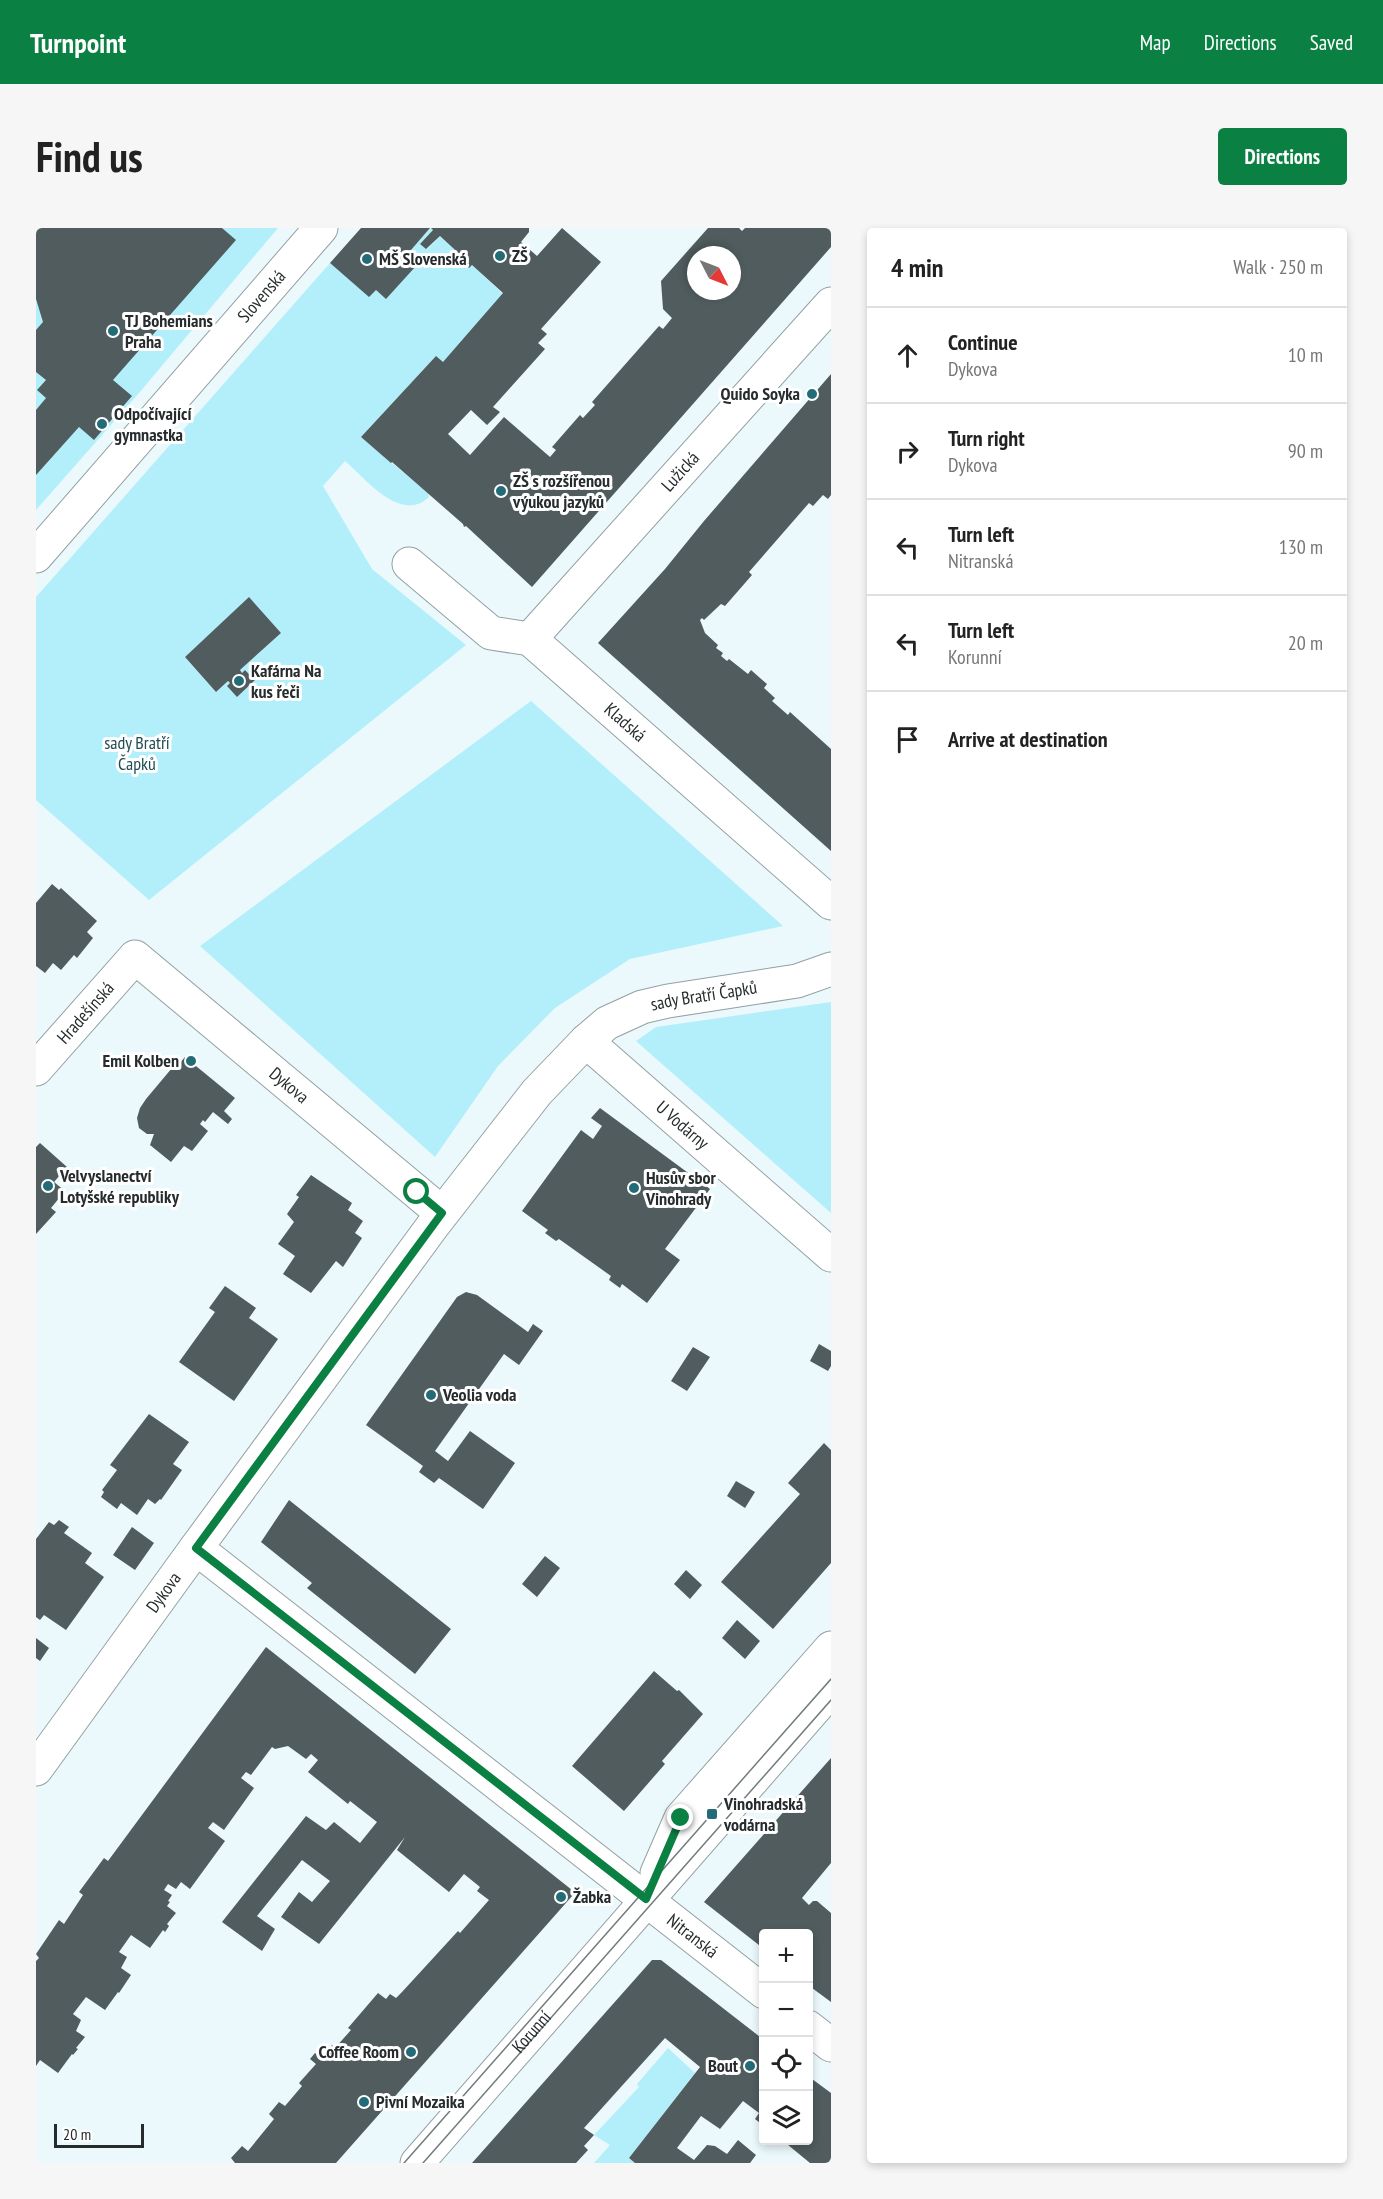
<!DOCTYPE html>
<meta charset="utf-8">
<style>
:root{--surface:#fff;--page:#f6f6f6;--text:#222;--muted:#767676;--line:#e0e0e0;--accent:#0b8043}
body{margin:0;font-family:"PT Sans Narrow",sans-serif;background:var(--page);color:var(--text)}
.controls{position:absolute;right:18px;bottom:18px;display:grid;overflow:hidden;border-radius:6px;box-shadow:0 3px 9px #0003}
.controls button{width:54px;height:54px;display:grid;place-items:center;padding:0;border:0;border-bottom:2px solid var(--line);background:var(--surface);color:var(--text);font:30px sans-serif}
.compass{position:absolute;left:651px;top:18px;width:54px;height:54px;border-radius:50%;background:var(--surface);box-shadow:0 3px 9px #0003;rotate:132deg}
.scale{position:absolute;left:18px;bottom:15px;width:90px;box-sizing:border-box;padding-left:6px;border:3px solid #262c2d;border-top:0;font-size:16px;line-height:21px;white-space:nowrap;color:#262c2d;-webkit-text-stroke:4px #fff;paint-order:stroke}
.stop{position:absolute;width:18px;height:18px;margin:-14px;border:4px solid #0b8043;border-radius:50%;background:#fff}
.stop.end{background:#0b8043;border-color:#fff;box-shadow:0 2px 6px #0008}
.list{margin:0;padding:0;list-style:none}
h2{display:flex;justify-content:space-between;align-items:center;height:78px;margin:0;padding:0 24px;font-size:26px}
h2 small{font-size:20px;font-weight:400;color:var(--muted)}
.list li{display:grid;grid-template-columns:39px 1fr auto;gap:18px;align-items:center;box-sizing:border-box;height:96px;padding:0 24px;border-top:2px solid var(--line)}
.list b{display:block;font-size:22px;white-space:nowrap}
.list p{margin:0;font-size:20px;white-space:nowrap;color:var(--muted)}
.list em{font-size:20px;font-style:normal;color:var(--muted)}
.icon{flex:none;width:33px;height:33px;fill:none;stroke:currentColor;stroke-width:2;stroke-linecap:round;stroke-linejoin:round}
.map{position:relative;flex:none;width:795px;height:1935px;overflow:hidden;border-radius:6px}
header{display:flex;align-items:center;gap:36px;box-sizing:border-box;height:84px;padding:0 30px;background:var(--accent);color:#fff}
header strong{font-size:28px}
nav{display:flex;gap:33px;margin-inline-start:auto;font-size:21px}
.intro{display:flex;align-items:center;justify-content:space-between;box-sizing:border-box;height:144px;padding:0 36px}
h1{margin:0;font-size:42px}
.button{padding:15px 27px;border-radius:6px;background:var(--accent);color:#fff;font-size:21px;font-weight:700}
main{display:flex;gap:36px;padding:0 36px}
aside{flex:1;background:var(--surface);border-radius:6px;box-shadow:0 3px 9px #0003}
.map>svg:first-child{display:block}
</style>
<header>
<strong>Turnpoint</strong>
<nav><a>Map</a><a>Directions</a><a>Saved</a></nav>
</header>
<div class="intro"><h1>Find us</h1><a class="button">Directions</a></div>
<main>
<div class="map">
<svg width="795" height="1935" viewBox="0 0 795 1935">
<rect width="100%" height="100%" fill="#ebf9fc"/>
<path fill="#b3effa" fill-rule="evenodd" d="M 0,0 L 242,0 L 103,165 L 0,282 Z
M 394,0 L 397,2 L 384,16 L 391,21 L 404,8 L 430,32 L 428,36 L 432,39 L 436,37 L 468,67 L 407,135 L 400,128 L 325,209 L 392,265 L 393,269 C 365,296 330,251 309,233 L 287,258 L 336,341 L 430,417 L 113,672 L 0,572 L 0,369 L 294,35 L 333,68 L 340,62 L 350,70 L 379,38 L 369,29 ZM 213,370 L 245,405 L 204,442 L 206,445 L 209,442 L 219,452 L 201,468 L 191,458 L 194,455 L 192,453 L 180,464 L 149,429 Z
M 495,473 L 747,698 L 594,731 L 519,780 L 462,838 L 399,929 L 164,718 Z
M 795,774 L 795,985 L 600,813 L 620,799 Z
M 632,1820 L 659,1845 L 593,1930 L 599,1935 L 558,1935 L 574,1917 L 558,1907 L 603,1859 L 601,1856 Z"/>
<path fill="#505c5e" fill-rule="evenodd" d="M 0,0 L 186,0 L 200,12 L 77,152 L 96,168 L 58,212 L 43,199 L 0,247 L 0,182 L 10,170 L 1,162 L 10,152 L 0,144 L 0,102 L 7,94 L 0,71 Z
M 325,0 L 394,0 L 369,29 L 380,38 L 350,71 L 340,62 L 333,69 L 294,35 Z
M 395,0 L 493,0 L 493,4 L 485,14 L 501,28 L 526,0 L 565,34 L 505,101 L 511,106 L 502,115 L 509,121 L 457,179 L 464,184 L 451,197 L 435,182 L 412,206 L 434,227 L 468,189 L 514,229 L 520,222 L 516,219 L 544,187 L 547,190 L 559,177 L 556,174 L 623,98 L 627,101 L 636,90 L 627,81 L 625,53 L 672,0 L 703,0 L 706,3 L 709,0 L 795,0 L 795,19 L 496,359 L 430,298 L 428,299 L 427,296 L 356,234 L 355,235 L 325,209 L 400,128 L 407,134 L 467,65 L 436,37 L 433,40 L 428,35 L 430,32 L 404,8 L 390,21 L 384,16 L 397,2 ZM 660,27 L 696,27 L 696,63 L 660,63 Z
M 795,146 L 795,267 L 792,271 L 787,267 L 777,278 L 773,275 L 713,344 L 716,347 L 689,378 L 685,376 L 668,392 L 666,390 L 664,392 L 669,405 L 682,417 L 680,420 L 687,425 L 685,428 L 691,433 L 693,431 L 712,446 L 715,442 L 731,456 L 728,460 L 739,470 L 736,473 L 752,487 L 754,484 L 795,521 L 795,623 L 562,415 L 629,341 L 668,293 Z
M 213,369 L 245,405 L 204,442 L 206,445 L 209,442 L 219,452 L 201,469 L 191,458 L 194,455 L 192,453 L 180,464 L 149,429 Z
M 16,656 L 23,662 L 25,660 L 61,693 L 51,704 L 57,710 L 41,730 L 38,727 L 25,742 L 17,735 L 9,745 L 0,738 L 0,675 Z
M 149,829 L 199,870 L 188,883 L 196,891 L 192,896 L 177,884 L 169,894 L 167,892 L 164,896 L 172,903 L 156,923 L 148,918 L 135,934 L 114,917 L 118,906 L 111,906 L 103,900 L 101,890 L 104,880 L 110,871 L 136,840 L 138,842 Z
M 564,880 L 674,961 L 629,1021 L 644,1032 L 611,1075 L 586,1056 L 584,1060 L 573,1052 L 575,1048 L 523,1011 L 520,1013 L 509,1005 L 512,1002 L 486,983 L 545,902 L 557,911 L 566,898 L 555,890 Z
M 4,915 L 31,939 L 18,954 L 29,963 L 15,980 L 20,984 L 0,1006 L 0,919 Z
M 275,947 L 316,975 L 312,982 L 327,993 L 319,1005 L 326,1010 L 307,1039 L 300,1033 L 275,1065 L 247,1046 L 259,1028 L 242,1016 L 258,994 L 251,986 L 263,969 L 260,967 Z
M 189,1058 L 220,1080 L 213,1090 L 242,1111 L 198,1173 L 143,1134 L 179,1084 L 173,1080 Z
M 430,1064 L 441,1067 L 492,1104 L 497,1096 L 507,1103 L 483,1137 L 468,1126 L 399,1223 L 412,1233 L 434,1203 L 479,1235 L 447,1281 L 403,1250 L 398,1255 L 383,1244 L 387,1238 L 330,1197 L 421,1069 Z
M 783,1116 L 795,1123 L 795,1138 L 792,1143 L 774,1133 Z
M 657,1119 L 674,1129 L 651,1163 L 635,1153 Z
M 113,1186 L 153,1214 L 137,1236 L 146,1242 L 125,1272 L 124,1271 L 119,1276 L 112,1271 L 101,1287 L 85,1275 L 81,1281 L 65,1269 L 68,1264 L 66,1262 L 81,1242 L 74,1237 Z
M 788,1215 L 795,1222 L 795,1335 L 737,1401 L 685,1354 L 764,1266 L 752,1255 Z
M 700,1253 L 719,1264 L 709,1280 L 691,1268 Z
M 253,1272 L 415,1401 L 379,1446 L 271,1360 L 276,1355 L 225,1314 Z
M 23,1292 L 33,1299 L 28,1305 L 56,1325 L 49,1335 L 68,1349 L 30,1402 L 8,1387 L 4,1392 L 0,1389 L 0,1311 L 13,1294 L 18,1297 Z
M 96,1299 L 118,1315 L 99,1342 L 77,1327 Z
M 509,1328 L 524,1340 L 501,1369 L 486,1356 Z
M 650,1342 L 666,1357 L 654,1371 L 638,1356 Z
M 701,1392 L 724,1413 L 709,1431 L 686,1410 Z
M 0,1410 L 13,1420 L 4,1433 L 0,1430 Z
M 230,1419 L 536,1662 L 537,1667 L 300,1935 L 199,1935 L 195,1930 L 206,1918 L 212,1923 L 238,1891 L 233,1886 L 243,1874 L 249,1878 L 266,1858 L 263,1855 L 280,1836 L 274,1831 L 279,1825 L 285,1830 L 296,1817 L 299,1820 L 315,1802 L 312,1800 L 342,1765 L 350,1771 L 354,1766 L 360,1770 L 366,1764 L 422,1703 L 424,1705 L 453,1672 L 441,1663 L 444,1659 L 428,1646 L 413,1664 L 361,1622 L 369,1609 L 283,1716 L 245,1689 L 263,1664 L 276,1674 L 294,1653 L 266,1632 L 221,1688 L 239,1701 L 226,1723 L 186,1694 L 270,1588 L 290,1602 L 298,1594 L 324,1615 L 341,1594 L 314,1573 L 312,1576 L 272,1544 L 282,1532 L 275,1526 L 270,1531 L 252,1518 L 239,1521 L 236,1519 L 215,1547 L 210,1544 L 205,1550 L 218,1560 L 188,1602 L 177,1594 L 172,1600 L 189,1613 L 154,1661 L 145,1654 L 140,1661 L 132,1656 L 128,1662 L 136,1667 L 132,1673 L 134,1674 L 131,1678 L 140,1685 L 131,1696 L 133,1698 L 129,1704 L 127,1702 L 114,1720 L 95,1707 L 83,1724 L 91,1729 L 85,1740 L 95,1747 L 83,1765 L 82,1764 L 69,1782 L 50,1769 L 37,1786 L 45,1792 L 40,1803 L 49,1809 L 40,1820 L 42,1821 L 37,1827 L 36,1826 L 22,1845 L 4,1832 L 0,1838 L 0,1733 L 3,1730 L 0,1726 L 23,1692 L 28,1696 L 47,1667 L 43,1664 L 68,1630 L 72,1633 Z
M 618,1443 L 641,1463 L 643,1462 L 667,1486 L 626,1533 L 629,1536 L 588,1583 L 536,1538 Z
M 795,1530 L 795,1635 L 766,1670 L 773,1677 L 777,1673 L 781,1673 L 795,1685 L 795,1774 L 772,1757 L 772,1706 L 728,1706 L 728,1721 L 668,1674 Z
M 616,1732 L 625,1732 L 728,1812 L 728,1898 L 719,1891 L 723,1885 L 707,1873 L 684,1901 L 665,1888 L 641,1920 L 658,1932 L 671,1917 L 679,1918 L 691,1926 L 702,1912 L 720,1927 L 714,1935 L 599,1935 L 593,1930 L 664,1839 L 629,1810 L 548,1900 L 558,1907 L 548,1918 L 552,1922 L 540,1935 L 436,1935 Z
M 772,1848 L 795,1865 L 795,1935 L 774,1935 L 746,1912 L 772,1912 Z"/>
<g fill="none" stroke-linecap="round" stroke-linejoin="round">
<defs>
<g id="minor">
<path id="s1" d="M 0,328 L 285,0"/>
<path id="s2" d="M 373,336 L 455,405 L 494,411 L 795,675"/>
<path id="s3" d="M 494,411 L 795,76"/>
<path id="s4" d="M 550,813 L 795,1027"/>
<path id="s5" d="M 0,841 L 99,729 L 406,985"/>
<path id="s6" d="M 160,1320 L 728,1764"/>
<path id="s7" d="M 0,1541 L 160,1320 L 398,996 L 501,864 L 550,813 L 571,795 L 606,779 L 632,773 L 761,753 L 795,741"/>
<path d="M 621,1645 L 645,1590 L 795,1420"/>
<path d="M 772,1799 L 795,1817"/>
<path id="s8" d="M 381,1935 L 795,1462"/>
</g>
</defs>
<use href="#minor" stroke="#93a0a3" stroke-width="35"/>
<use href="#minor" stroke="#fff" stroke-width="33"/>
<path stroke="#727b7d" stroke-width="1.5" d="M 368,1935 L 795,1451
M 387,1935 L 795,1472"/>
</g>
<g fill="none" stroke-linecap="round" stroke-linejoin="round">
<path stroke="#0b8043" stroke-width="8" d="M 381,964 L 406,985 L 160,1320 L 610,1671 L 645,1590"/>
</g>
<g fill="#236b77" stroke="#fff" stroke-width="2">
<circle cx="464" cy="28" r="6"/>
<circle cx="331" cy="31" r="6"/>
<circle cx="77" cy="103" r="6"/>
<circle cx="776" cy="166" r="6"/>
<circle cx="66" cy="196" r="6"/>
<circle cx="465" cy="263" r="6"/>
<circle cx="203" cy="453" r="6"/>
<circle cx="155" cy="833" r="6"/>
<circle cx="12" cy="958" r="6"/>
<circle cx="598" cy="960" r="6"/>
<circle cx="395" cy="1167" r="6"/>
<rect x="670" y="1580" width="12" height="12" rx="3"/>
<circle cx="525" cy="1669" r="6"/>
<circle cx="375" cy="1824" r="6"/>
<circle cx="714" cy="1838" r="6"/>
<circle cx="328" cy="1874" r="6"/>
</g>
<g text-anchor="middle" stroke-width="6" stroke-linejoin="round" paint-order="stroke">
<g font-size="18" font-weight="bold" fill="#262c2d" stroke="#fff" text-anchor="start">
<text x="476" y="34">ZŠ</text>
<text x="343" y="37">MŠ Slovenská</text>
<text x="89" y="99">TJ Bohemians<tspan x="89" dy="21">Praha</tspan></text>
<text x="764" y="172" text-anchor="end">Quido Soyka</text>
<text x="78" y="192">Odpočívající<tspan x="78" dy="21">gymnastka</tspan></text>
<text x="477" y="259">ZŠ s rozšířenou<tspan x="477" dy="21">výukou jazyků</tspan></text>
<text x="215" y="449">Kafárna Na<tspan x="215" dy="21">kus řeči</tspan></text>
<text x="143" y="839" text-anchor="end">Emil Kolben</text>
<text x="24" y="954">Velvyslanectví<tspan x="24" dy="21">Lotyšské republiky</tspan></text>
<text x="610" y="956">Husův sbor<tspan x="610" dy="21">Vinohrady</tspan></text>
<text x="407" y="1173">Veolia voda</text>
<text x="688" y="1582">Vinohradská<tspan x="688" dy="21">vodárna</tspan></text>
<text x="537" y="1675">Žabka</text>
<text x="363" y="1830" text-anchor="end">Coffee Room</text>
<text x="702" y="1844" text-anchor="end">Bout</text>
<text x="340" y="1880">Pivní Mozaika</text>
</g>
<g font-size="18" fill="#262c2d" stroke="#fff">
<text dy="6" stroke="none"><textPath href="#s1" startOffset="344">Slovenská</textPath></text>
<text dy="6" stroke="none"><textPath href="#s3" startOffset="225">Lužická</textPath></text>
<text dy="6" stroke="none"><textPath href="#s2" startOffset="273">Kladská</textPath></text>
<text dy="6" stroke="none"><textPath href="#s7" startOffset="1042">sady Bratří Čapků</textPath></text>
<text dy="6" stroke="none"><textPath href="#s5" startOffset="75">Hradešínská</textPath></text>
<text dy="6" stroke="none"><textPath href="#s5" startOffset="350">Dykova</textPath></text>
<text dy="6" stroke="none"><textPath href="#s4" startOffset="128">U Vodárny</textPath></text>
<text dy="6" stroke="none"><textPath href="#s7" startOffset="218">Dykova</textPath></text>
<text dy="6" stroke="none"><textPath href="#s6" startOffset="630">Nitranská</textPath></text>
<text dy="6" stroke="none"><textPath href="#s8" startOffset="174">Korunní</textPath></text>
</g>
<g font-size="18" fill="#234d55" stroke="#fff">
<text x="101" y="521">sady Bratří<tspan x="101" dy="21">Čapků</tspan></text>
</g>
</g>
</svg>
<div class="controls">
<button>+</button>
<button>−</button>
<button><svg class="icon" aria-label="locate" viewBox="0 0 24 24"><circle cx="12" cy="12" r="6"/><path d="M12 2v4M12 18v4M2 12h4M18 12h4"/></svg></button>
<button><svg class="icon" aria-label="layers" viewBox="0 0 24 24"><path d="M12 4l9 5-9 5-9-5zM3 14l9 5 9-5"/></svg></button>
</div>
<svg class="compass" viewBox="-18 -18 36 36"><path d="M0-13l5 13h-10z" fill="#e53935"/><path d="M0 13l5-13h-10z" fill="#767676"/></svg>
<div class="scale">20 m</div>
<div class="stop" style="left:381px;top:964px"></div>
<div class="stop end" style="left:645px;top:1590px"></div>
</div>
<aside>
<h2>4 min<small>Walk · 250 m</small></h2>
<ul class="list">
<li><svg class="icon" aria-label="ahead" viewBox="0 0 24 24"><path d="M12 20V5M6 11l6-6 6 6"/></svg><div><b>Continue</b><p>Dykova</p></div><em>10 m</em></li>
<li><svg class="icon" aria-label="right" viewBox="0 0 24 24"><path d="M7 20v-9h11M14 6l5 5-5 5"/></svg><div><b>Turn right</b><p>Dykova</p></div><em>90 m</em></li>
<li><svg class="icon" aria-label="left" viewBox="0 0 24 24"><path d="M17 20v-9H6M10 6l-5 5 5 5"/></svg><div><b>Turn left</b><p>Nitranská</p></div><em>130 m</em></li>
<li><svg class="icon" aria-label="left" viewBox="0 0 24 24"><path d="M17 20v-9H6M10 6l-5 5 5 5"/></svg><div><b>Turn left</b><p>Korunní</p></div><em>20 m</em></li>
<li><svg class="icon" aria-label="arrive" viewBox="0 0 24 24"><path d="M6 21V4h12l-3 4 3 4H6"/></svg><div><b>Arrive at destination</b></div></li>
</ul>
</aside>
</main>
